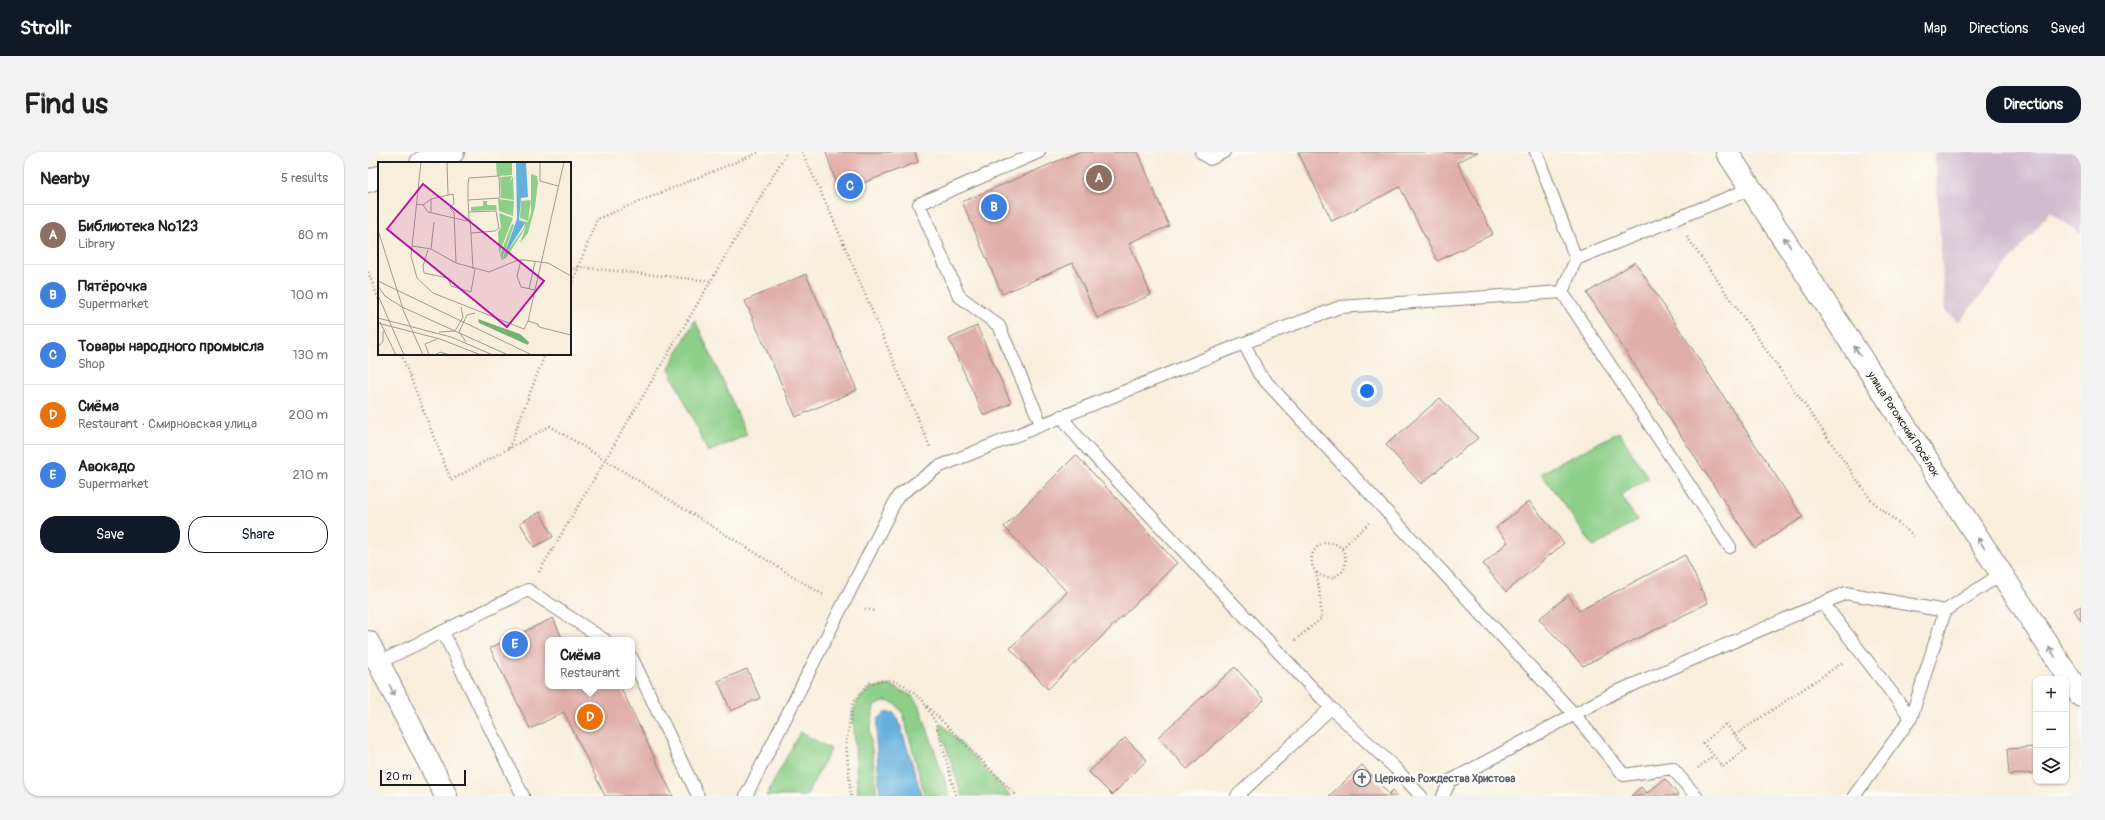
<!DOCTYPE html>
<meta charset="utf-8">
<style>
:root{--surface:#fff;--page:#f2f2f2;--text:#202124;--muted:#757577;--line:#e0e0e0;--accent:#111827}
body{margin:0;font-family:Pangolin,sans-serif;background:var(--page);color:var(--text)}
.controls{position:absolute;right:12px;bottom:12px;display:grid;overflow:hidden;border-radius:8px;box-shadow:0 1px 3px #0004}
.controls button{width:36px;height:36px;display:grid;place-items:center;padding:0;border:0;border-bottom:1px solid var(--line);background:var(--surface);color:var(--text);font:20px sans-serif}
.scale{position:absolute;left:12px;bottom:10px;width:86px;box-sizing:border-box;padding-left:4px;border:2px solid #1c1c1c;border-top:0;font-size:11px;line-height:14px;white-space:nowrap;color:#1c1c1c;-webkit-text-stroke:3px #fdfcf7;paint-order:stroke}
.you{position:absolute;left:999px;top:239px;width:14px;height:14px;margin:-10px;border:3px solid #fff;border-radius:50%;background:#1a73e8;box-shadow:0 0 0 6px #1a73e833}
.badge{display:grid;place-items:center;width:26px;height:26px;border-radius:50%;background:var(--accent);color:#fff;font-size:13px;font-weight:700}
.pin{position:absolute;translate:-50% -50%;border:2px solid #fff;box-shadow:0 1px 4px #0006}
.popup{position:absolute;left:177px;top:485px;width:90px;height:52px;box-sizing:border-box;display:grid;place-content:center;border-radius:8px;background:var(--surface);filter:drop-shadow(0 1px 3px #0005);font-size:13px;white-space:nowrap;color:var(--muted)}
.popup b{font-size:15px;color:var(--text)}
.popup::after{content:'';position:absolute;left:50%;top:100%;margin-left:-8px;border:8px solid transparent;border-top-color:var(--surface)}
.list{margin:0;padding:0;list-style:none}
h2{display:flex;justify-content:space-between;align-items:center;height:52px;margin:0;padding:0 16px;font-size:17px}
h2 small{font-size:13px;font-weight:400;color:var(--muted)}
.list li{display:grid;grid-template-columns:26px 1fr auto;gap:12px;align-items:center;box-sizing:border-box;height:60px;padding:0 16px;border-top:1px solid var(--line)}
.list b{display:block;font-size:15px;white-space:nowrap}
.list p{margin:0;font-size:13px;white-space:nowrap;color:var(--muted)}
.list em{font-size:13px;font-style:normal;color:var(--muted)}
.actions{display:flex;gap:8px;padding:12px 16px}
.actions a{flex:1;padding:9px 0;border:1px solid var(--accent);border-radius:16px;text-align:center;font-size:14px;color:var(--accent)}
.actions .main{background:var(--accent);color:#fff}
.icon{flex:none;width:22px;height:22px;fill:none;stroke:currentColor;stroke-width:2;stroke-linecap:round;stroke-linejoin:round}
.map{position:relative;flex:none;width:1713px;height:644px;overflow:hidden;border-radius:16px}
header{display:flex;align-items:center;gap:24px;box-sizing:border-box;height:56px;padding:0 20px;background:var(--accent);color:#fff}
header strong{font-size:19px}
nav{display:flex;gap:22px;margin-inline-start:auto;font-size:14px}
.intro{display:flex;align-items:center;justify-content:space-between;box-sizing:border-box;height:96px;padding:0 24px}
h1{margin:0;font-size:28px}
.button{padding:10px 18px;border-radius:16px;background:var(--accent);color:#fff;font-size:14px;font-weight:700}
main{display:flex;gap:24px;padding:0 24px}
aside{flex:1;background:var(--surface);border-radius:16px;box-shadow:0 1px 3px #0004}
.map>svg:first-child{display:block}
</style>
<header>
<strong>Strollr</strong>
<nav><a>Map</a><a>Directions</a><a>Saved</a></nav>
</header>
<div class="intro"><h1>Find us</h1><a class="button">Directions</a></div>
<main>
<aside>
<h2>Nearby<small>5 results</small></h2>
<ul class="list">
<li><span class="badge" style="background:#8d6e63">A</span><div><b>Библиотека №123</b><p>Library</p></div><em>80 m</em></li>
<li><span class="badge" style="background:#3f7fe0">B</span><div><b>Пятёрочка</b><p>Supermarket</p></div><em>100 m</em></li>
<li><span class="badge" style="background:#3f7fe0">C</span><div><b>Товары народного промысла</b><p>Shop</p></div><em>130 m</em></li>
<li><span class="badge" style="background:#e8710a">D</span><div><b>Сиёма</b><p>Restaurant · Смирновская улица</p></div><em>200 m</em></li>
<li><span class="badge" style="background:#3f7fe0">E</span><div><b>Авокадо</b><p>Supermarket</p></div><em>210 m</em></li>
</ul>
<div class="actions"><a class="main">Save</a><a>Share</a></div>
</aside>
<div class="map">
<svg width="1713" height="644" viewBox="0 0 1713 644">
<rect width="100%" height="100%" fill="#fdfcf7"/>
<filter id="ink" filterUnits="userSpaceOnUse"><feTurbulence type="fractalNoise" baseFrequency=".025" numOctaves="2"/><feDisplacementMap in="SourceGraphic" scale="8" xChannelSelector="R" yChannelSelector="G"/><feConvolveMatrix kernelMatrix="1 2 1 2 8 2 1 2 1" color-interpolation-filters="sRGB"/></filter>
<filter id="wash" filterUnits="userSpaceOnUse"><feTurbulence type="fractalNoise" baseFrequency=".012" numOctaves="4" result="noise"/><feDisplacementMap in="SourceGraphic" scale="16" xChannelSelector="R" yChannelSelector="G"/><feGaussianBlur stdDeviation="0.9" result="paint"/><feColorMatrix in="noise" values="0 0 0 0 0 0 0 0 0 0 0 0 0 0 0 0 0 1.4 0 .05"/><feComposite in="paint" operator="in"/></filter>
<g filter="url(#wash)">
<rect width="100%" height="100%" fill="#f8eedc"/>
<path fill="#cfbdce" d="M 1566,0 L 1713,0 L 1713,82 L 1682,60 L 1591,170 L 1577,159 Z"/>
<path fill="#8dcf88" stroke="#547652" d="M 327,168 L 379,283 L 340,300 L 301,216 Z
M 1251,280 L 1280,326 L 1253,343 L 1269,368 L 1226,395 L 1173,321 Z
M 522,533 L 544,544 L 552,555 L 582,644 L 557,644 L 535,562 L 528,552 L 518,549 L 506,554 L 502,581 L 509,644 L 490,644 L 485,560 L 491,547 L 504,536 Z
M 574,572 L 643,644 L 594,644 L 572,576 Z
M 432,580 L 463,597 L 438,644 L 398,644 Z"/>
<path fill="#64b0dd" stroke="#40667c" d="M 517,561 L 526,561 L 530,566 L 554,644 L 512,644 L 508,588 L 510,567 Z"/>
<g id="blocks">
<path fill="#e0aea8" d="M 458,0 L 547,0 L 550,10 L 471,40 Z
M 711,0 L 770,0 L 801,74 L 761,91 L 783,143 L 729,166 L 705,111 L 634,142 L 594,50 Z
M 930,0 L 1110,0 L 1089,10 L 1125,82 L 1069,109 L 1032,35 L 964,69 Z
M 1267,110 L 1435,365 L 1387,396 L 1219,141 Z
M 438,122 L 489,238 L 428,265 L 377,149 Z
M 609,174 L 643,251 L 616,264 L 581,187 Z
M 1072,246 L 1110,286 L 1053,332 L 1018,293 Z
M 708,303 L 809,411 L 680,537 L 642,496 L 699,440 L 636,375 Z
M 1161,349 L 1196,391 L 1138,440 L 1115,412 L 1140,390 L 1128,376 Z
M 172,360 L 185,385 L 166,395 L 152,371 Z
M 1317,403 L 1340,451 L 1215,514 L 1171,467 L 1200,443 L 1211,459 Z
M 1713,454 L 1713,469 L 1706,458 Z
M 185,466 L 195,488 L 180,488 L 180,534 L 252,534 L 305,644 L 237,644 L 196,560 L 162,577 L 122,496 Z
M 867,515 L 896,548 L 819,617 L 790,585 Z
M 379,517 L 392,546 L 363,559 L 350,529 Z
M 757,586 L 779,608 L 744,643 L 721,620 Z
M 1668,595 L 1668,621 L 1641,623 L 1639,597 Z
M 994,613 L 1021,642 L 1025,638 L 1030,644 L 961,644 Z
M 1297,627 L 1311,644 L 1263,644 L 1273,635 L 1279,641 Z"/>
</g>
</g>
<g filter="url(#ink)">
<use href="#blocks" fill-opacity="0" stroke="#8a857c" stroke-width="1"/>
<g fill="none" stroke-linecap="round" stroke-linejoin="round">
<defs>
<path id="service" d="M 671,0 L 551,52 L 591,144 L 631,174 L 673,272
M 833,0 L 842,7 L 856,0
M 1168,0 L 1208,107
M 876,191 L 972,155 L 1194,140
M 693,264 L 716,293 L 963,556
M 1362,395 L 1194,140 L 1208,107 L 1384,36
M 1455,451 L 1543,566
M 75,480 L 155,644
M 264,506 L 330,644
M 10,511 L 160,438 L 237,488
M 378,644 L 530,344 L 570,315 L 876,191 L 891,222 L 1206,562 L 1256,623 L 1304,616 L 1328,644
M 869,644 L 963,556 L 1026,615 L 1053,644
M 1075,644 L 1082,629 L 1246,541 L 1478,441 L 1577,459 L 1633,422
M 1486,644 L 1543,566 L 1577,459"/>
<path id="tertiary" d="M 1359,0 L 1713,544
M 53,11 L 85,0
M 0,29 L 11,25
M 0,490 L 78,644"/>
</defs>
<use href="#service" stroke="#8a857c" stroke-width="14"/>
<use href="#tertiary" stroke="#8a857c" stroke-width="24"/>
<path stroke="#8a857c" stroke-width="2.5" stroke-dasharray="1 3" stroke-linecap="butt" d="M 434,0 L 463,62 L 562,295
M 1319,85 L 1504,349 L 1546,384
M 202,118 L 210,115 L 343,129
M 0,120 L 11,148
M 202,137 L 229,67 L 392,0
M 33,202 L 83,328 L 182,274 L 457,444
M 141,296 L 177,202
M 974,396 L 1001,371
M 171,420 L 419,0
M 497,457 L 508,459
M 927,488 L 954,466 C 952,451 952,436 948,422 C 947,418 944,415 944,411 C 943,407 944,402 946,399 C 958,380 986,395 975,419 L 965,426 L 953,424 L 948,420
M 559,554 L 649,644
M 1358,572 L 1378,597 L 1355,615 L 1335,591 Z
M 1367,583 L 1474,511
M 1330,616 L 1345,604
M 483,644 L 478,591 L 485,550 L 501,531 L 523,528 L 536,533 L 555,549 L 568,571 L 588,644"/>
<use href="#service" stroke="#fff" stroke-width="12"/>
<use href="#tertiary" stroke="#fff" stroke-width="22"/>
</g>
<defs><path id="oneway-shaft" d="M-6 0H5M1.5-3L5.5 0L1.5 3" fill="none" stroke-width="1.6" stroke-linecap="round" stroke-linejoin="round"/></defs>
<g stroke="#999">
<use href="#oneway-shaft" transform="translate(1419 90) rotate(-123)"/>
<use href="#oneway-shaft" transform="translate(1489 199) rotate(-123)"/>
<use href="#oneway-shaft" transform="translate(1613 391) rotate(-123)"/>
<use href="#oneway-shaft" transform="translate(1684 500) rotate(-123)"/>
<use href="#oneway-shaft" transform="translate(24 538) rotate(64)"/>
</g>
</g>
<defs>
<symbol id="church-ring" viewBox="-11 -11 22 22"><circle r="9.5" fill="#fdfcf7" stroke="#6b7280" stroke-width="1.5"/><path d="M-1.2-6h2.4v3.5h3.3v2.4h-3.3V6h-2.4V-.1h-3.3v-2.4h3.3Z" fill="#6b7280"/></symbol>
</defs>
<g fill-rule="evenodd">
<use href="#church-ring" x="984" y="616" width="20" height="20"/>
</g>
<g text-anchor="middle" stroke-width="4" stroke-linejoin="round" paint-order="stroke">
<g font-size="11" fill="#1c1c1c" stroke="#fdfcf7">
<text transform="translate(1536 272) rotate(57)" y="4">улица Рогожский Посёлок</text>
</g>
<g font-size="11" font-weight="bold" fill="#5b616d" stroke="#fdfcf7" text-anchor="start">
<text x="1007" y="630">Церковь Рождества Христова</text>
</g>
</g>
<g transform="translate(10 10)">
<rect width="193" height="193" fill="#f8eedc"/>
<path d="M 118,0 L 134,0 L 134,13 L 119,14 ZM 153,12 L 159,14 L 160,20 L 157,45 L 150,71 L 142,81 L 153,51 ZM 134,14 L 128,29 L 123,34 L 122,15 ZM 135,15 L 136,38 L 123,36 L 123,34 ZM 120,37 L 136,39 L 135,54 L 121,49 ZM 153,38 L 150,59 L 142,56 L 143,39 ZM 105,39 L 109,39 L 109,43 L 118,43 L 119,48 L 93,49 L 93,45 L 105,44 ZM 121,51 L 135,56 L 121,92 L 120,70 L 123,65 ZM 141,58 L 150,60 L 146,68 L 128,96 L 124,98 L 122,93 L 134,62 L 136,63 L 124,97 L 146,66 L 147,61 Z" fill="#8dcf88"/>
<path d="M 100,157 L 142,172 L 151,180 L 150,183 L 101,161 Z" fill="#72b274"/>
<path d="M 138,0 L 148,0 L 150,35 L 143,36 L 141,58 L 147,61 L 125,96 L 139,57 Z" fill="#64b0dd"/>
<path fill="none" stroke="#a09a8f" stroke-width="1" d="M 43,0 L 33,94 L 39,116 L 55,131 L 146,167 L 150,159 L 186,0M 69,0 L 70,33 L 75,32 L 76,41 L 72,46 L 76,50 L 78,101 L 111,110 L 140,98 L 146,98 L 170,101 L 193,114M 162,0 L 162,19 L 180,24M 38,42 L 45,43 L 50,50 L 89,59 L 91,56 L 90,38 L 90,22 L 91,16 L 121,14 L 122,36 L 90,38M 45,43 L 53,37 L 70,33M 53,50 L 53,37M 91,50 L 118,49 L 121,66 L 117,69 L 93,71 L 92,57M 0,68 L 26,150 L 45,193M 93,71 L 95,107M 34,84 L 53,87 L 56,60M 53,87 L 78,101M 50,88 L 45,104 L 46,111 L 70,116 L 73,124 L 93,130 L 97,107M 143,98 L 139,114 L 143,125 L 157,128M 0,119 L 154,193M 0,124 L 7,134 L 24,145 L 130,193M 151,127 L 157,100M 0,133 L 26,193M 0,156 L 73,175 L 115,193M 150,159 L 160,162 L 161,165 L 193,173M 2,160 L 18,193M 0,161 L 62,177 L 103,193M 61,170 L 77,169 L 85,155 L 83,145M 88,180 L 81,170 L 89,153 L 97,151M 0,185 L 5,179 L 5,169M 51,193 L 47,182 L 59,177M 57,193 L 62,190 L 72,193"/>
<path fill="#b5179e" fill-opacity="0.15" stroke="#b5179e" stroke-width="2" d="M 45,22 L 166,119 L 129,165 L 9,67 Z"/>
<rect width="193" height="193" fill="none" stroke="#1c1c1c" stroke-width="2"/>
</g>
</svg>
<div class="controls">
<button>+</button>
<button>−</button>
<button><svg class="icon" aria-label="layers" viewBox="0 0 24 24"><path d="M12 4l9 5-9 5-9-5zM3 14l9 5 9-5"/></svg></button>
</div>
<div class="scale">20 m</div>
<div class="you"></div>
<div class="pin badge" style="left:731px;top:26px;background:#8d6e63">A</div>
<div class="pin badge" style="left:626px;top:55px;background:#3f7fe0">B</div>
<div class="pin badge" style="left:482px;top:34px;background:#3f7fe0">C</div>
<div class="pin badge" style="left:222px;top:565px;background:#e8710a">D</div>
<div class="popup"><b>Сиёма</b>Restaurant</div>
<div class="pin badge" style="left:147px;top:492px;background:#3f7fe0">E</div>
</div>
</main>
